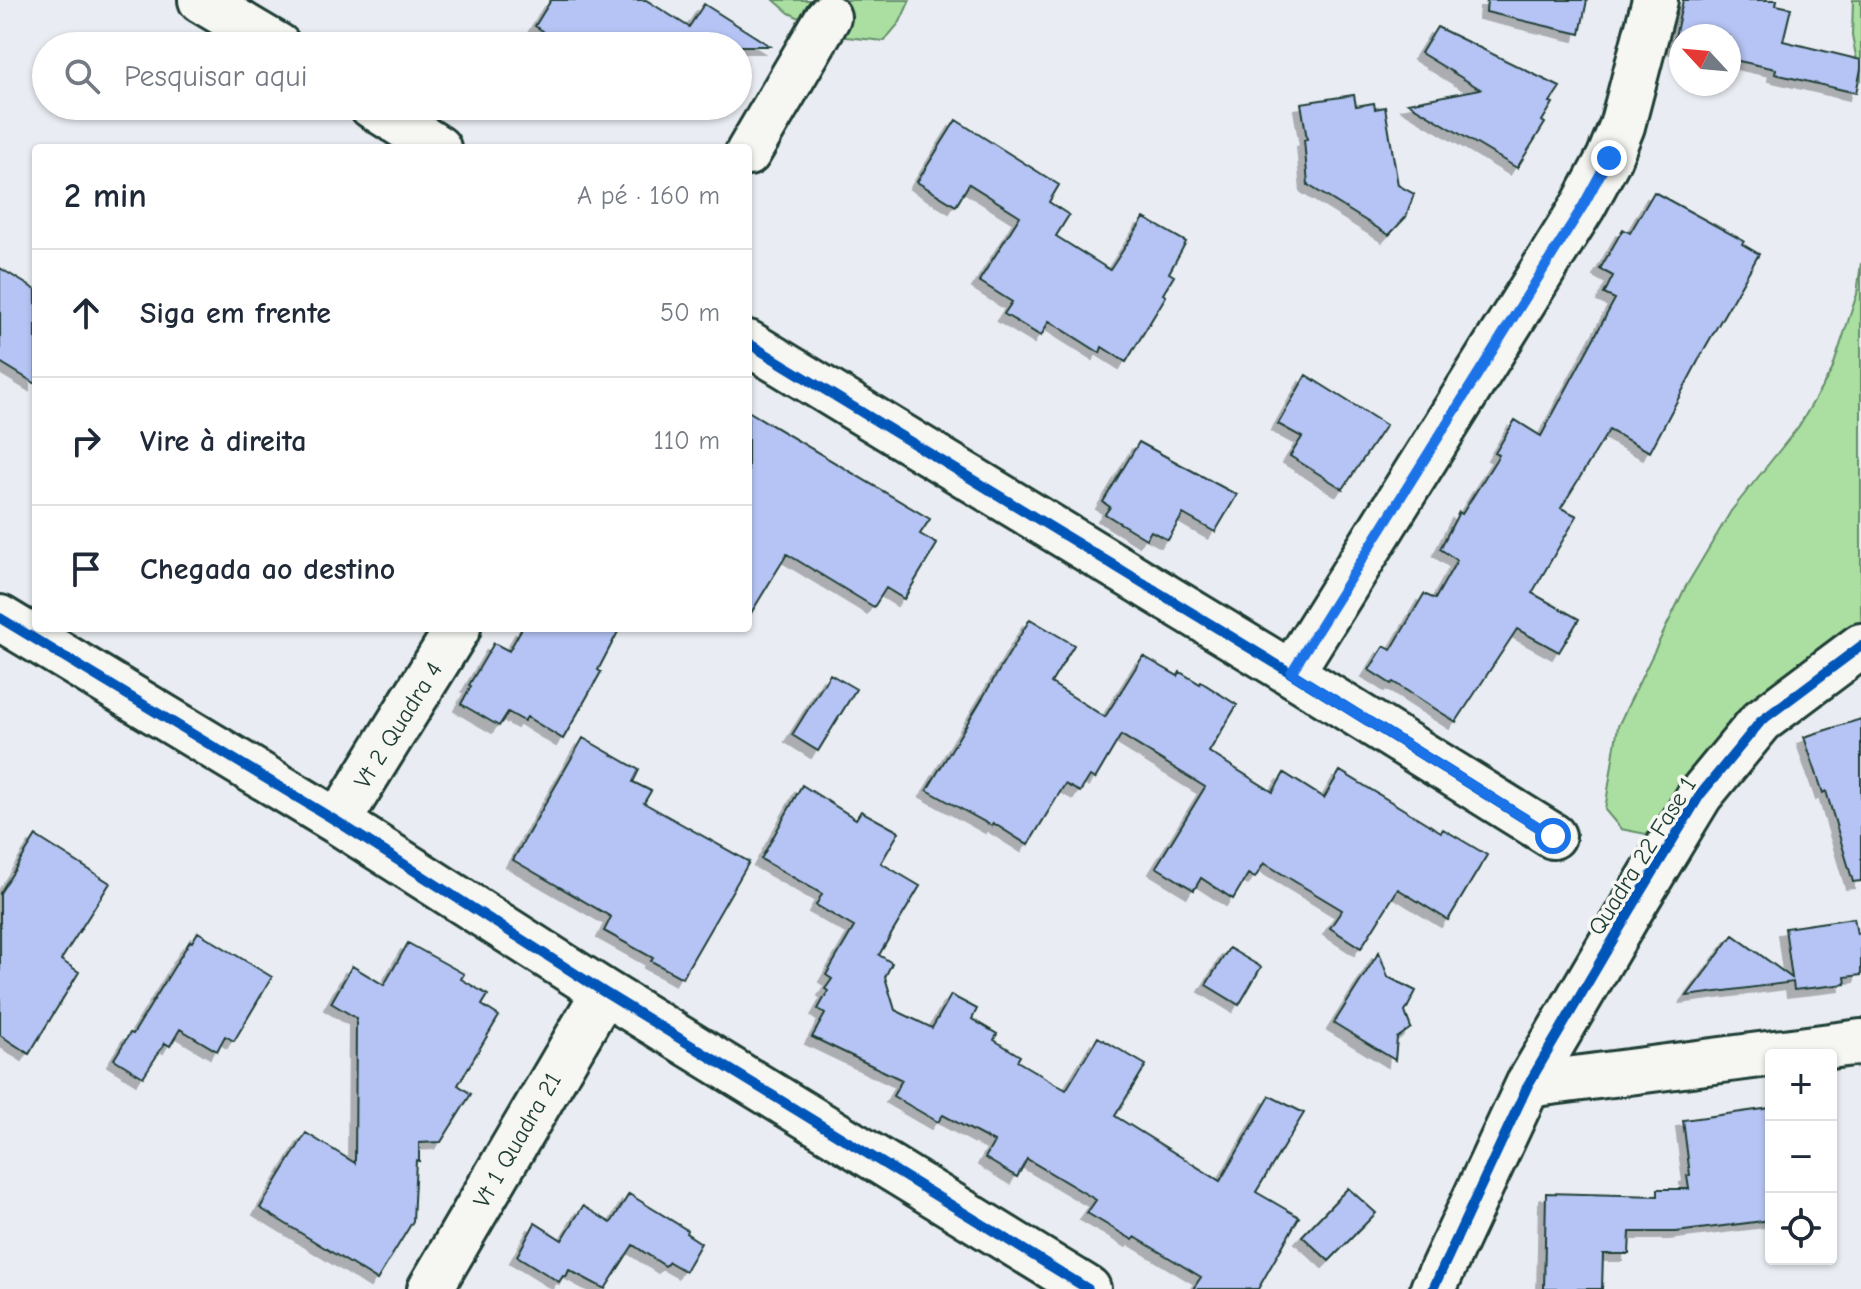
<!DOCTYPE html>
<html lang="pt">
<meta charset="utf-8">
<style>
:root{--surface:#fff;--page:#f6f6f7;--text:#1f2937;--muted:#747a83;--line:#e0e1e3}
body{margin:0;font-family:"Comic Neue",sans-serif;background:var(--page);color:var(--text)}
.controls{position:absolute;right:24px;bottom:24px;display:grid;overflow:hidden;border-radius:8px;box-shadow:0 2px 6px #0004}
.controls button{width:72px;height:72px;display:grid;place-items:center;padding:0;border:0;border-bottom:2px solid var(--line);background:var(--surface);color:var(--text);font:40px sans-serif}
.compass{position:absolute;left:1669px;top:24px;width:72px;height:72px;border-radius:50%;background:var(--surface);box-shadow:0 2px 6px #0004;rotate:296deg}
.stop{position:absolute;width:24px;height:24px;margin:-18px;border:6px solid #1a73e8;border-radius:50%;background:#fff}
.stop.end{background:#1a73e8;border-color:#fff;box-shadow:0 2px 8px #0008}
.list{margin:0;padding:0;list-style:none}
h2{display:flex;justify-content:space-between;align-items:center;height:104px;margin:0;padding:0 32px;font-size:34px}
h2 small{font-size:26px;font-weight:400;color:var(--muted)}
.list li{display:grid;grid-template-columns:52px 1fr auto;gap:24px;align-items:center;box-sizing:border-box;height:128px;padding:0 32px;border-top:2px solid var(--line)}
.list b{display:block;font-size:30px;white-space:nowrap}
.list em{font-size:26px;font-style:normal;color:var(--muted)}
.icon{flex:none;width:44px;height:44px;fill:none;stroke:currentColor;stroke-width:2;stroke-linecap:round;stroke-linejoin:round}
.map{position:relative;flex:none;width:1861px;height:1289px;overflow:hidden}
.search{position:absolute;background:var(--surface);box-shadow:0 2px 6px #0004;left:32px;top:32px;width:720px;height:88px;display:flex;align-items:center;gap:20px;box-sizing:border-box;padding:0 28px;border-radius:44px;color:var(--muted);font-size:30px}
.panel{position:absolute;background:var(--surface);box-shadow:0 2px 6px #0004;left:32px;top:144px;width:720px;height:488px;border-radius:8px}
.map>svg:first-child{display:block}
</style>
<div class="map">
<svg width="1861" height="1289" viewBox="0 0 1861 1289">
<defs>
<filter id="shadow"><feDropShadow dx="-7" dy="7" stdDeviation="0" flood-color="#0004"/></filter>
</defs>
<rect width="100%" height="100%" fill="#e9ecf2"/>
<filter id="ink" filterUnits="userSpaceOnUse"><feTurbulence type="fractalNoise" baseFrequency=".0125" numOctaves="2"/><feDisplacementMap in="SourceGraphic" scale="16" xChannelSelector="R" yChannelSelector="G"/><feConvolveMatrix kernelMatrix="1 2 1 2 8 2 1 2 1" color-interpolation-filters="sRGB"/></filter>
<g filter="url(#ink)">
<path fill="#aadfa1" stroke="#648e6a" stroke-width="2" d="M 774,0 L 910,0 L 900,22 L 884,41 L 836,36 L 789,13 Z
M 1853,0 L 1861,0 L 1861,81 L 1852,36 Z
M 1861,263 L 1861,629 L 1801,697 L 1646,834 L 1621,829 L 1605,810 L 1618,726 L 1685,588 L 1731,511 L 1799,426 L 1832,370 L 1857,294 Z"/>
<path fill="#b5c4f4" stroke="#1f3d34" stroke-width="2" filter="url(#shadow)" d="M 551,0 L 646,0 L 689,27 L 704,4 L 770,46 L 534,46 L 543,31 L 535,26 Z
M 1487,0 L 1587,0 L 1580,34 L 1486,12 Z
M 1683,0 L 1777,0 L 1776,5 L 1791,8 L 1783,41 L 1861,60 L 1861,69 L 1856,93 L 1775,74 L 1776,69 L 1729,59 L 1729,36 L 1681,36 L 1681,48 L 1673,46 Z
M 1437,27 L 1560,87 L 1550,102 L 1553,103 L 1542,121 L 1545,123 L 1517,168 L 1408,103 L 1480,89 L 1421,53 Z
M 1354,95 L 1356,106 L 1374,103 L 1375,109 L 1385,107 L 1398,185 L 1414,194 L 1406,217 L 1389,235 L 1308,185 L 1304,140 L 1307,139 L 1301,103 Z
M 956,120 L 1059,185 L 1049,202 L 1069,215 L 1056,236 L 1110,270 L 1144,218 L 1186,242 L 1169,273 L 1174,276 L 1163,294 L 1166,296 L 1126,362 L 1102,347 L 1100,353 L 1049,321 L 1041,336 L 1004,314 L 1012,302 L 979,281 L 1020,216 L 969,184 L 956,206 L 917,182 Z
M 1654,192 L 1744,241 L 1742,244 L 1759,254 L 1706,346 L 1650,452 L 1609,430 L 1561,508 L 1577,516 L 1532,593 L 1579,619 L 1559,652 L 1517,629 L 1456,722 L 1393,682 L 1391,684 L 1369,670 L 1384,646 L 1391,650 L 1424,594 L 1435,599 L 1457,560 L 1440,549 L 1459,512 L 1462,514 L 1499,455 L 1495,453 L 1515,420 L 1541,436 L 1615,299 L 1604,294 L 1613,276 L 1600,269 L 1623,229 L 1630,233 Z
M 0,268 L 36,290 L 36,384 L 0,362 Z
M 1306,375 L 1386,425 L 1343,489 L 1290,456 L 1302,437 L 1278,424 Z
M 748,411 L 930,519 L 920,534 L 937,544 L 904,599 L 886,588 L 874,607 L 787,554 L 748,618 Z
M 1139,442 L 1237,495 L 1215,532 L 1183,514 L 1168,540 L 1151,531 L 1146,539 L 1105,514 L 1110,507 L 1103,502 Z
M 1030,619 L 1074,645 L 1051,683 L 1105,717 L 1143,656 L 1178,676 L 1180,672 L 1200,684 L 1201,682 L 1237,705 L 1209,752 L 1273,792 L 1284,773 L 1324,798 L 1340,771 L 1441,832 L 1443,829 L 1487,855 L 1448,920 L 1398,889 L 1361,948 L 1330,928 L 1342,910 L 1264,863 L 1255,878 L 1248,874 L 1233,899 L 1201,878 L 1194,890 L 1156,867 L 1205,787 L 1121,735 L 1095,779 L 1090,776 L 1080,792 L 1065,784 L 1028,845 L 993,823 L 992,826 L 927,790 Z
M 522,628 L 620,628 L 598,670 L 601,672 L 563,739 L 527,717 L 524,721 L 508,712 L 499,726 L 461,704 L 471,686 L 469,685 L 494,643 L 509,651 Z
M 830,674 L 856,689 L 818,751 L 792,735 Z
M 1861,719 L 1861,881 L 1853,882 L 1826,791 L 1823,793 L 1804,737 Z
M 583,738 L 639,770 L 633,782 L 651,791 L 644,803 L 749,862 L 682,978 L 651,961 L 653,958 L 604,931 L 611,917 L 513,860 Z
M 802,785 L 856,819 L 861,811 L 899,832 L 881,863 L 920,886 L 879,955 L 892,963 L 885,977 L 895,1010 L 932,1028 L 951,995 L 977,1009 L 972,1019 L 997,1034 L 994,1040 L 1020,1056 L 1017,1061 L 1066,1090 L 1098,1037 L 1146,1065 L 1115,1116 L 1220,1181 L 1270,1096 L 1304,1113 L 1256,1192 L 1299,1217 L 1258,1289 L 1193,1289 L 1201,1277 L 1135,1237 L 1133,1240 L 1087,1213 L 1096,1200 L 1027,1159 L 1017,1177 L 985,1158 L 994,1142 L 943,1115 L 938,1122 L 893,1096 L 902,1080 L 812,1037 L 825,1014 L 818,1009 L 828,991 L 825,989 L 832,979 L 826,975 L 854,927 L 816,905 L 822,894 L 761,859 Z
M 36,836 L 110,883 L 61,960 L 79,972 L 29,1054 L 0,1035 L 0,893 Z
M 1854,918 L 1857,934 L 1861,933 L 1861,975 L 1845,977 L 1846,984 L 1794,990 L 1793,982 L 1687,996 L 1733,935 L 1792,978 L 1785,928 Z
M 198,932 L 272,977 L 234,1041 L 225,1036 L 217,1051 L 180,1029 L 170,1046 L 165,1043 L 143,1077 L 114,1059 L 130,1033 L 133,1034 L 190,941 L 192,942 Z
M 408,943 L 464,974 L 461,979 L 488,995 L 482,1005 L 499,1016 L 458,1085 L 471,1094 L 441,1142 L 419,1143 L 419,1161 L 416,1160 L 413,1221 L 377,1280 L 260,1208 L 306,1133 L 355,1163 L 356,1018 L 331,1003 L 352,966 L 384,985 Z
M 1229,948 L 1261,967 L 1239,1005 L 1206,985 Z
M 1379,952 L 1388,977 L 1416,991 L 1405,1012 L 1411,1028 L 1397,1038 L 1395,1060 L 1334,1023 Z
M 1771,1108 L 1771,1220 L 1676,1232 L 1630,1232 L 1629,1254 L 1603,1254 L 1602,1289 L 1544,1289 L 1546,1193 L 1658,1196 L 1658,1189 L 1689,1189 L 1687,1176 L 1690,1175 L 1683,1120 Z
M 1348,1188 L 1376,1213 L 1329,1261 L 1302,1236 Z
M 629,1194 L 687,1230 L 686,1233 L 701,1243 L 685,1271 L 669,1262 L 665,1266 L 633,1245 L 605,1289 L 569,1270 L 566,1277 L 563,1276 L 559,1282 L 517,1256 L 535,1223 L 562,1240 L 583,1206 L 611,1223 Z"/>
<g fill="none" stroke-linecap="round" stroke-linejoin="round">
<defs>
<path id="minor" d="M 201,0 L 278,46
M 372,106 L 438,148
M 748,153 L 828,17
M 748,343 L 1291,673 L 1553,836
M 0,618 L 338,822 L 604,992 L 1088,1289
M 1291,673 L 1583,206 L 1609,158 L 1622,126 L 1655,0
M 338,822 L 458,628
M 1528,1085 L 1861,1042
M 430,1289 L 604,992
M 1433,1289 L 1528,1085 L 1631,909 L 1700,795 L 1761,721 L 1861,646"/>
</defs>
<use href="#minor" stroke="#1f3d34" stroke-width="50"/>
<use href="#minor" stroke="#f6f6f2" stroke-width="44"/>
<defs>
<path id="cycleway" d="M 748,343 L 1291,673 L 1553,836
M 0,618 L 338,822 L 604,992 L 1088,1289
M 1433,1289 L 1528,1085 L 1631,909 L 1700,795 L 1761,721 L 1861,646"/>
</defs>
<use href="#cycleway" stroke="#f6f6f2" stroke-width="15"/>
<use href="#cycleway" stroke="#0057b8" stroke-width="10"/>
</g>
</g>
<g fill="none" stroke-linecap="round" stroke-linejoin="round" filter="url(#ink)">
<path stroke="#1a73e8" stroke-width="10" d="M 1553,836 L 1291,673 L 1583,206 L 1609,158"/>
</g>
<g text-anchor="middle" stroke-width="7" stroke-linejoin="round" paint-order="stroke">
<g font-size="24" fill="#1f3d34" stroke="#f6f6f2">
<text transform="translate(398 725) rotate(-58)" y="8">Vt 2 Quadra 4</text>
<text transform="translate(1642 856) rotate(-58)" y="8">Quadra 22 Fase 1</text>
<text transform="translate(517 1140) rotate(-60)" y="8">Vt 1 Quadra 21</text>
</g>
</g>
</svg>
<div class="controls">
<button>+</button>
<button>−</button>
<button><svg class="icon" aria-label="locate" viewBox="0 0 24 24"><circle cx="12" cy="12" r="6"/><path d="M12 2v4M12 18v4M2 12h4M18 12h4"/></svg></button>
</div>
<svg class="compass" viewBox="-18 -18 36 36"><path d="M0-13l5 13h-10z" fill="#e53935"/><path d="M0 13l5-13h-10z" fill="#747a83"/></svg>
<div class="stop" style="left:1553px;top:836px"></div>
<div class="stop end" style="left:1609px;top:158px"></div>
<div class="search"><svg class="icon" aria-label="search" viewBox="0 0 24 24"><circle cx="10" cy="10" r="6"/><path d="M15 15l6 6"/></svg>Pesquisar aqui</div>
<section class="panel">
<h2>2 min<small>A pé · 160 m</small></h2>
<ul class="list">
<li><svg class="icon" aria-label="ahead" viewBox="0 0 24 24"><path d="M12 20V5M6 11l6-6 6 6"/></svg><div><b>Siga em frente</b></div><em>50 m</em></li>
<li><svg class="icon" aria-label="right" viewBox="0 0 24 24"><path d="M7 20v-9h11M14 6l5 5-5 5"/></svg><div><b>Vire à direita</b></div><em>110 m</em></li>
<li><svg class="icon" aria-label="arrive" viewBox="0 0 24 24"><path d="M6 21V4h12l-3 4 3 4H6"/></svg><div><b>Chegada ao destino</b></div></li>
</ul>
</section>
</div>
